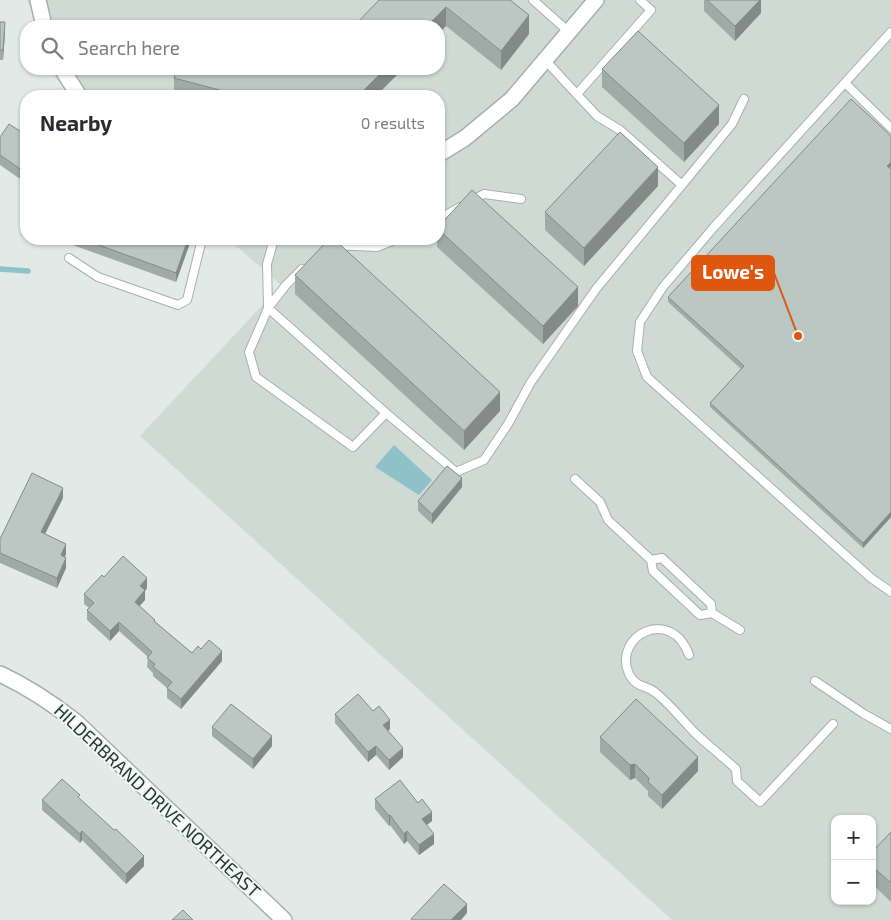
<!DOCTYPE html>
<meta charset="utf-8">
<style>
:root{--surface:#fff;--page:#f7f7f7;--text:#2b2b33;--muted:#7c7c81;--line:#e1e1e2}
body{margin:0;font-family:"Exo 2",sans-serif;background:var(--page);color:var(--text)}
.controls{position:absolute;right:15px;bottom:15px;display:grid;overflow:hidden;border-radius:10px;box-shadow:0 1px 4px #0004}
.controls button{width:45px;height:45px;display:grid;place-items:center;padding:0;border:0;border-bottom:1px solid var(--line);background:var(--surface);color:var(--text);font:25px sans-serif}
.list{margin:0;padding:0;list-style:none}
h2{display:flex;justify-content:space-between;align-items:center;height:65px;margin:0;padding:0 20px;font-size:21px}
h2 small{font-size:16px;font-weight:400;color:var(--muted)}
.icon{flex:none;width:28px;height:28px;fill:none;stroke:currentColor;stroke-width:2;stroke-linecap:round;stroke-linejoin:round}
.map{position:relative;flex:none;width:891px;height:920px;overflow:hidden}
.search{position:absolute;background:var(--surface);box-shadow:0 1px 4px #0004;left:20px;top:20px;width:425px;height:55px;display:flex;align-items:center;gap:12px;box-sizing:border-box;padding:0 18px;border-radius:20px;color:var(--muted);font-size:19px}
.panel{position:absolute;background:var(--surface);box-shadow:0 1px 4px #0004;left:20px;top:90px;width:425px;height:155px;border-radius:20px}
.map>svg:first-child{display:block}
</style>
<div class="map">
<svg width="891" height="920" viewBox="0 0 891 920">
<rect width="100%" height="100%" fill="#e1eae6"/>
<path fill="#d0dad5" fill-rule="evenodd" d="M 27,0 L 891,0 L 891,920 L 672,920 L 140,436 L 281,285 L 228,239 L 439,239 L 439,96 L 70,96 L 58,69 L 439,69 L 439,26 L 39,26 ZM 835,819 L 872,819 L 872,901 L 835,901 Z"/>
<path fill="#8fc1c9" d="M 394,445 L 432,480 L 419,495 L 375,467 Z"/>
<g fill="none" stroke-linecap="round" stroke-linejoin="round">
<path stroke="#8fc1c9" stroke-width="5.5" d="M 0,269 L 28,271"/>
<defs>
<path id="lane" d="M 533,0 L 569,32
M 891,32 L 714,227 L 663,287 L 640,322 L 637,351 L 647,377 L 871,578 L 891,592
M 845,83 L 891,128
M 577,94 L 651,10 L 640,0
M 682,185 L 732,124 L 744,99
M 472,200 L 484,194 L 521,199
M 439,219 L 460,207
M 274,239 L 267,264 L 268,308 L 386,413
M 333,245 L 377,247 L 397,239
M 69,258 L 98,277 L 178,305 L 187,300 L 202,239
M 302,269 L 286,285 L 268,308 L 263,320 L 249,352 L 256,377 L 353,447 L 386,413 L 456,472 L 484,460 L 508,424 L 531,382 L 596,289 L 682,185 L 620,130 L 597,116 L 545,60
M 575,479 L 600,502 L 608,520 L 651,560 L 653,571 L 700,615 L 712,613 L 740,630
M 651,560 L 662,558 L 711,604 L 712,613
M 689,655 C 671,605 612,636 629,674 C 637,689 647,685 656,693 C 671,705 683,721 696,734 C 709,746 723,757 736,769 L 737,781 L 760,802 L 833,724
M 815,681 L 864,714 L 891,729"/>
<path id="street" d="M 38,0 L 44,26
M 62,69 L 79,96
M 439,154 L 465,138 L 512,99 L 596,0
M 0,674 C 28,687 52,703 76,722 L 284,920"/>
</defs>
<use href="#lane" stroke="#a4b1ac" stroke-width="10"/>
<use href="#street" stroke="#a4b1ac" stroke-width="18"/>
<use href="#lane" stroke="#fff" stroke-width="8"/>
<use href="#street" stroke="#fff" stroke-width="15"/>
</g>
<path fill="#a0aba7" d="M 379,0 L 510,0 L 529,34 L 501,70 L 446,26 Z
M 704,0 L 761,0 L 761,13 L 735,41 L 704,11 Z
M 0,22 L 5,32 L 3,60 L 0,60 Z
M 602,69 L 719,124 L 684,162 L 602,87 Z
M 174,78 L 376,96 L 174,96 Z
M 26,135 L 26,183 L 0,165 L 0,137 Z
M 890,168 L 891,169 L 891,517 L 863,548 L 710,407 L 710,403 L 741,369 L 668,302 L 668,297 Z
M 658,186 L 584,266 L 545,230 L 545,212 Z
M 439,226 L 578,306 L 543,344 L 437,247 L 437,239 L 439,239 Z
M 67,239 L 190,239 L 190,243 L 176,282 L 67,243 Z
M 295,275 L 500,411 L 464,450 L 295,294 Z
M 462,487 L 432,524 L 418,511 L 418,501 Z
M 63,498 L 45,534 L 66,554 L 65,557 L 66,568 L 57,588 L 0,563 L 0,539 Z
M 104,577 L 147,588 L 145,591 L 145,600 L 139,606 L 155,622 L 192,653 L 201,649 L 222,661 L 181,709 L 167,698 L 167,688 L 153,676 L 153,673 L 147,667 L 148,657 L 119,631 L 110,641 L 87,620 L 87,610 L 89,608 L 84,604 L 84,594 Z
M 335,714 L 390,729 L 388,731 L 403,757 L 389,770 L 376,755 L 368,762 L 335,723 Z
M 212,727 L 272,746 L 253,769 L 212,736 Z
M 600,737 L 698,771 L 662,809 L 648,796 L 648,791 L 635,778 L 630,780 L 600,752 Z
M 80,799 L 144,866 L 126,884 L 82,840 L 80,843 L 42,810 L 42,800 Z
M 375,799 L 432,821 L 427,825 L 434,844 L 419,855 L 407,841 L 404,844 L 390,825 L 389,826 L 375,809 Z
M 891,832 L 891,902 L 872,884 L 872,852 Z"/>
<path fill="#828b88" d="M 760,0 L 761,0 L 761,13 L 735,41 L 735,26 Z
M 446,7 L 446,26 L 439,33 L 439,26 L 427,26 Z
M 529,15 L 529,34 L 501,70 L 501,51 Z
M 5,22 L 5,32 L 3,60 L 3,50 Z
M 385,69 L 403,69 L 376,96 L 358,96 Z
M 719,105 L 719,124 L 684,162 L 684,143 Z
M 891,162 L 891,167 L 887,171 L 887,166 Z
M 658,167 L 658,186 L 584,266 L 584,248 Z
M 188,239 L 190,239 L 190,243 L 176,282 L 176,273 Z
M 578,287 L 578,306 L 543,344 L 543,326 Z
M 500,392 L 500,411 L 464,450 L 464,431 Z
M 462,478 L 462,487 L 432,524 L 432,514 Z
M 63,488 L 63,498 L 41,542 L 41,532 Z
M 891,512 L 891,517 L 863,548 L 863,543 Z
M 66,544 L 66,554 L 61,565 L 61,555 Z
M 66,558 L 66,568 L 57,588 L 57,578 Z
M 147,578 L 147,588 L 145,591 L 145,600 L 135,611 L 135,602 L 140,586 Z
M 119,622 L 119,631 L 110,641 L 110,631 Z
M 222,651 L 222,661 L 181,709 L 181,699 Z
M 390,720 L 390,729 L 383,734 L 383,725 Z
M 272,736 L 272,746 L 253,769 L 253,759 Z
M 376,746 L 376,755 L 368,762 L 368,752 Z
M 403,748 L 403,757 L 389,770 L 389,760 Z
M 698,757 L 698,771 L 662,809 L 662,795 Z
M 635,764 L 635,778 L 630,780 L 630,765 Z
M 432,812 L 432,821 L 422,828 L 422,819 Z
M 390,815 L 390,825 L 389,826 L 389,816 Z
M 82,831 L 82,840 L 80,843 L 80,834 Z
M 407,831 L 407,841 L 404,844 L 404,834 Z
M 434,834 L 434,844 L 419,855 L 419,845 Z
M 144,856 L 144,866 L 126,884 L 126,874 Z
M 467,904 L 467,913 L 461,920 L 451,920 Z"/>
<path fill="#bac7c2" stroke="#828b88" d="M 379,0 L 510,0 L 529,15 L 501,51 L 446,7 L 427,26 L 354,26 Z
M 707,0 L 760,0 L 735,26 Z
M 0,22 L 5,22 L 3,50 L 0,50 Z
M 638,31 L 719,105 L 684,143 L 602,69 Z
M 177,69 L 385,69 L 358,96 L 242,96 L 174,78 Z
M 851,99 L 891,136 L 891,162 L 887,166 L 891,169 L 891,512 L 863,543 L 710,403 L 744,366 L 668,297 Z
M 9,124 L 26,135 L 26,173 L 0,155 L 0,137 Z
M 620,132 L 658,167 L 584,248 L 545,212 Z
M 472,190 L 578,287 L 543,326 L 439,230 L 439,226 Z
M 82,239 L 188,239 L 176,273 Z
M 329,239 L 334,239 L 500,392 L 464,431 L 295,275 Z
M 447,466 L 462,478 L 432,514 L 418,501 Z
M 32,473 L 63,488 L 41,532 L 66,544 L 61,555 L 66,558 L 57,578 L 0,553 L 0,539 Z
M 123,556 L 147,578 L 140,586 L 145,590 L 135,602 L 155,620 L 154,621 L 192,653 L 198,646 L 201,649 L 209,640 L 222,651 L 181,699 L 167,688 L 172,682 L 153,667 L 155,664 L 147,658 L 152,652 L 119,622 L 110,631 L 87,610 L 94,603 L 84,594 L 102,575 L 104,577 Z
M 358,694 L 373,711 L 379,706 L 390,720 L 383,725 L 403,748 L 389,760 L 376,746 L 368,752 L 335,714 Z
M 636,699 L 698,757 L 662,795 L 648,782 L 649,778 L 635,764 L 630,765 L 600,737 Z
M 231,704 L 272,736 L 253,759 L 212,727 Z
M 62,779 L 80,795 L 78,797 L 114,830 L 116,829 L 144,856 L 126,874 L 82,831 L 80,834 L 42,800 Z
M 400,780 L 418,803 L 422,799 L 432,812 L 422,819 L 434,834 L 419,845 L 407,831 L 404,834 L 390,815 L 389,816 L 375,799 Z
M 891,832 L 891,883 L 872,866 L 872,852 Z
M 444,884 L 467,904 L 451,920 L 412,920 L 411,919 Z
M 183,910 L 193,920 L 172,920 Z"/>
<g text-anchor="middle" stroke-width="4" stroke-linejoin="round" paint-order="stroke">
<g font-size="18" fill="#233932" stroke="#f1f7f4">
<text transform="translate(157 801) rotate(43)" y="6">HILDERBRAND DRIVE NORTHEAST</text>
</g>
</g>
<path fill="none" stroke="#de570e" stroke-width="2" d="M798 336L774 273"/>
<circle fill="#de570e" stroke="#f1f7f4" stroke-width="2" cx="798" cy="336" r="5"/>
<rect fill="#de570e" stroke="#de570e" stroke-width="2" x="692" y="256" width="82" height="34" rx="5"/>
<g font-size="19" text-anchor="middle" font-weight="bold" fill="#fff">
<text x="733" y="279">Lowe's</text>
</g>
</svg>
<div class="controls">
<button>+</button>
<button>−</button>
</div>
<div class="search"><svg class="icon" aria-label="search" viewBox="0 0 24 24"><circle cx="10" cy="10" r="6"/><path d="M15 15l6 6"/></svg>Search here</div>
<section class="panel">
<h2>Nearby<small>0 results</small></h2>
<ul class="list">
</ul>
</section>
</div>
